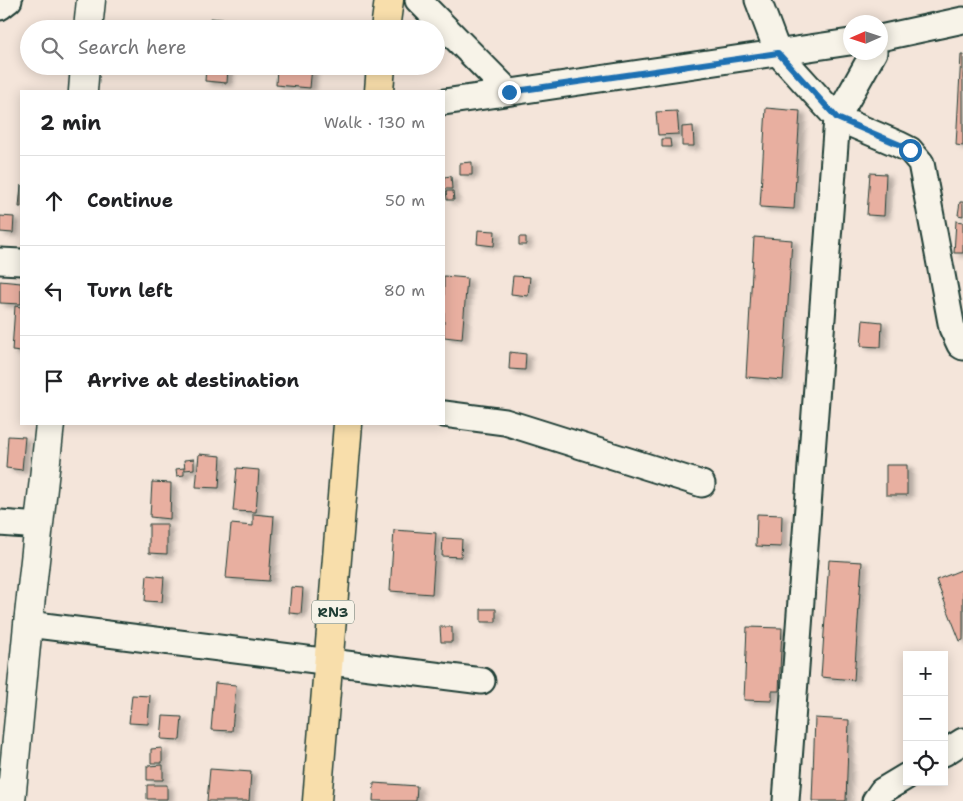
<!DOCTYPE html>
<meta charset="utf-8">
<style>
:root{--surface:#fff;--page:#f2f2f2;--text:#202124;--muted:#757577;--line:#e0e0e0}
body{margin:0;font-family:"Shantell Sans",sans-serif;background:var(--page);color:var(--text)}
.controls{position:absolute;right:15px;bottom:15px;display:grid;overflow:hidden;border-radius:0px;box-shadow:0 2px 12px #0003}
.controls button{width:45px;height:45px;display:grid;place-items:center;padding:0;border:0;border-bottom:1px solid var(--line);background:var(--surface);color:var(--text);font:25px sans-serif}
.compass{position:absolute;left:843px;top:15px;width:45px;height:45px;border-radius:50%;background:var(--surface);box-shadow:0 2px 12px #0003;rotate:267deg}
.stop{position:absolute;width:15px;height:15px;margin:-11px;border:4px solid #1f6fb2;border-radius:50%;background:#fff}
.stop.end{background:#1f6fb2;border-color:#fff;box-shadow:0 1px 5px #0008}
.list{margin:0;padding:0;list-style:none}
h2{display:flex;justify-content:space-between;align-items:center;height:65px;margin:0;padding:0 20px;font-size:21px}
h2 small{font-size:16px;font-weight:400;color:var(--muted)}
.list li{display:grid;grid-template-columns:32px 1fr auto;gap:15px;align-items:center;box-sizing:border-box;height:90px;padding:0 20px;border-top:1px solid var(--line)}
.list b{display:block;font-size:19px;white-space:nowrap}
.list em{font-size:16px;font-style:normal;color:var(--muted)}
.icon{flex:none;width:28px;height:28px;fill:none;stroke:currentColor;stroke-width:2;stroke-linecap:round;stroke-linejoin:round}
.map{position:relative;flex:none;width:963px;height:801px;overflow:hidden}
.search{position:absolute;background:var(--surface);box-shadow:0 2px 12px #0003;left:20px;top:20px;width:425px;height:55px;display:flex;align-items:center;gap:12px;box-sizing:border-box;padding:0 18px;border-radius:28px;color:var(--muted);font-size:19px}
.panel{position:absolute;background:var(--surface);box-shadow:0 2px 12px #0003;left:20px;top:90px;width:425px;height:335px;border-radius:0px}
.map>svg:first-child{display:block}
</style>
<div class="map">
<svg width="963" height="801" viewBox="0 0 963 801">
<defs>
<filter id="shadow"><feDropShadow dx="5.5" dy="3" stdDeviation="2.5" flood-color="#0004"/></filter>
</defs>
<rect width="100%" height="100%" fill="#f4e5da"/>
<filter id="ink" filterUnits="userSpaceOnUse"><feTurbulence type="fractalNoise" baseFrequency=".02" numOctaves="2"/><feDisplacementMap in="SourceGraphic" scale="10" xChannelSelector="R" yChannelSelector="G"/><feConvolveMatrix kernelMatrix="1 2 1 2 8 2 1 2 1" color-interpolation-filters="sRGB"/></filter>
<g filter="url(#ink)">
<path fill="#e8afa0" stroke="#1f3d34" filter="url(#shadow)" d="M 210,18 L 232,20 L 231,29 L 209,29 Z
M 281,23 L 315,26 L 315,29 L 281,29 Z
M 961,55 L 963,55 L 963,146 L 956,145 Z
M 206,66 L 228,66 L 227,83 L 205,81 Z
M 277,66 L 312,66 L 310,88 L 276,85 Z
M 766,108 L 800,111 L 794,209 L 760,207 Z
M 677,111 L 679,134 L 658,135 L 656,112 Z
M 693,126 L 694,146 L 682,146 L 682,127 Z
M 662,139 L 670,139 L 671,147 L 662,147 Z
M 472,162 L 472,175 L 460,175 L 460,163 Z
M 870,173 L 886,174 L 884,216 L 867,215 Z
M 451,176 L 452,189 L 444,189 L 444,177 Z
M 21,185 L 21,207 L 19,207 Z
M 446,191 L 453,191 L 454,200 L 447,200 Z
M 960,202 L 963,202 L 963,216 L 958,215 Z
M 0,216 L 14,217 L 13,233 L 0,232 Z
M 956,221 L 963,222 L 963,253 L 954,253 Z
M 478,230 L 495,231 L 494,246 L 477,244 Z
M 519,237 L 526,237 L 526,245 L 519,245 Z
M 754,237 L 792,240 L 783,380 L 746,377 Z
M 444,276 L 467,278 L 462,339 L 444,337 Z
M 513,276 L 530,277 L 528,296 L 511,294 Z
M 0,281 L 21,283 L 21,304 L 0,303 Z
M 15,306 L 21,307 L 21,352 L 12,351 Z
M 863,320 L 882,322 L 881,347 L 861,346 Z
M 510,352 L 526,354 L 525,370 L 509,369 Z
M 8,436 L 25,437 L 22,470 L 6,468 Z
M 199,454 L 221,456 L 219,488 L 196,487 Z
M 194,459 L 194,469 L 185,470 L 184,460 Z
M 886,465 L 907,465 L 907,495 L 886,495 Z
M 184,468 L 184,475 L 177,476 L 176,469 Z
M 237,468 L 259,470 L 256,512 L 233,511 Z
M 152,482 L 171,483 L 170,519 L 150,517 Z
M 253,514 L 274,516 L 269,581 L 226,578 L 231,524 L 253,526 Z
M 757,514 L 782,515 L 781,547 L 756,546 Z
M 149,524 L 167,524 L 167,554 L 149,553 Z
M 394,530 L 436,533 L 432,594 L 390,591 Z
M 443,538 L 462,539 L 461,557 L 442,556 Z
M 829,560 L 862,562 L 854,680 L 821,677 Z
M 961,570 L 963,575 L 963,640 L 960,641 L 936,580 Z
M 147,575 L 164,577 L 162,602 L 145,601 Z
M 291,587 L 303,588 L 301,614 L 289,613 Z
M 481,609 L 496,609 L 496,622 L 481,622 Z
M 440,627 L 452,627 L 452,642 L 441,642 Z
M 747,627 L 782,628 L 779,691 L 772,691 L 772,701 L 744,700 Z
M 215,683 L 236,685 L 232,731 L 211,730 Z
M 132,695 L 150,696 L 148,724 L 129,723 Z
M 163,716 L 182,717 L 180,740 L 161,739 Z
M 815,718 L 849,720 L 846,801 L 812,801 Z
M 162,748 L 162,763 L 151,763 L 151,749 Z
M 163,765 L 163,780 L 147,780 L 147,766 Z
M 210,769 L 251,772 L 249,801 L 207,801 Z
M 374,783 L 417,786 L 416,801 L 373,801 Z
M 147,785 L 167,785 L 167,799 L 147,799 Z"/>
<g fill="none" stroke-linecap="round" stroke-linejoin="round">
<defs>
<path id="minor" d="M 418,0 L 509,92
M 758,0 L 778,53 L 837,118 L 786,801
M 0,7 L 9,0
M 880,38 L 963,20
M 874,52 L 837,118 L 898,144 L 910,150 L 921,163 L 952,328 L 960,345 L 963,347
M 444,102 L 850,42
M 0,261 L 21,262
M 444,414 L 505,422 L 702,484
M 0,523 L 39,526
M 28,624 L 482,681
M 944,753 L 963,741
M 875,801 L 882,791 L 907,776"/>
<path id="tertiary" d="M 88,29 L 91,0
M 83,91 L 85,66
M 11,801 L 28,624 L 50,424"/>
<path id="trunk" d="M 385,29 L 389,0
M 379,91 L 381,66
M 317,801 L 348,424"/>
</defs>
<use href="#minor" stroke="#1f3d34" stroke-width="29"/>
<use href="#tertiary" stroke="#1f3d34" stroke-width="31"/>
<use href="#trunk" stroke="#1f3d34" stroke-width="31"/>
<use href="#minor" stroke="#f7f3e8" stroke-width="25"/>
<use href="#tertiary" stroke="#f7f3e8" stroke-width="28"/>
<use href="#trunk" stroke="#f8deab" stroke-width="28"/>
</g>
</g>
<g fill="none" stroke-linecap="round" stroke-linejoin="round" filter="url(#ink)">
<path stroke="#1f6fb2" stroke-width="6" d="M 509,92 L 778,53 L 837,118 L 898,144 L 910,150"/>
</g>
<g text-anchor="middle" stroke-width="4" stroke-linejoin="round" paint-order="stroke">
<rect fill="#f7f3e8" stroke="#60746a" stroke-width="1" x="312" y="600.5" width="42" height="23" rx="4"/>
<g font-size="14" font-weight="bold" fill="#1f3d34">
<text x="333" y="617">RN3</text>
</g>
</g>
</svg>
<div class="controls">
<button>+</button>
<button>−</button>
<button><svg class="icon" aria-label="locate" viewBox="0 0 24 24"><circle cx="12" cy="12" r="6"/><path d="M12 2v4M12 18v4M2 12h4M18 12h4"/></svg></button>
</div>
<svg class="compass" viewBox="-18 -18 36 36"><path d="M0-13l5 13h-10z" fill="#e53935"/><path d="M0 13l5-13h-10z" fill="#757577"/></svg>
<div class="stop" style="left:910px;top:150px"></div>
<div class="stop end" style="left:509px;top:92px"></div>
<div class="search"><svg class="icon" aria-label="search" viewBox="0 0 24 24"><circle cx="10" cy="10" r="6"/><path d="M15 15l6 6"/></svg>Search here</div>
<section class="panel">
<h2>2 min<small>Walk · 130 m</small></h2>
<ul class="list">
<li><svg class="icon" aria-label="ahead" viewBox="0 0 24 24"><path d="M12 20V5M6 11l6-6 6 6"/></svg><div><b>Continue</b></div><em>50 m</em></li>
<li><svg class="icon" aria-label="left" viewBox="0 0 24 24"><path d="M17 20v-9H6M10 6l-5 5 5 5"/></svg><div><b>Turn left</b></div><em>80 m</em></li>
<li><svg class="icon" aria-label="arrive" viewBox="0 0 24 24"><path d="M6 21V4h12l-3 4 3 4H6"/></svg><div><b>Arrive at destination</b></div></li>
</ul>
</section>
</div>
